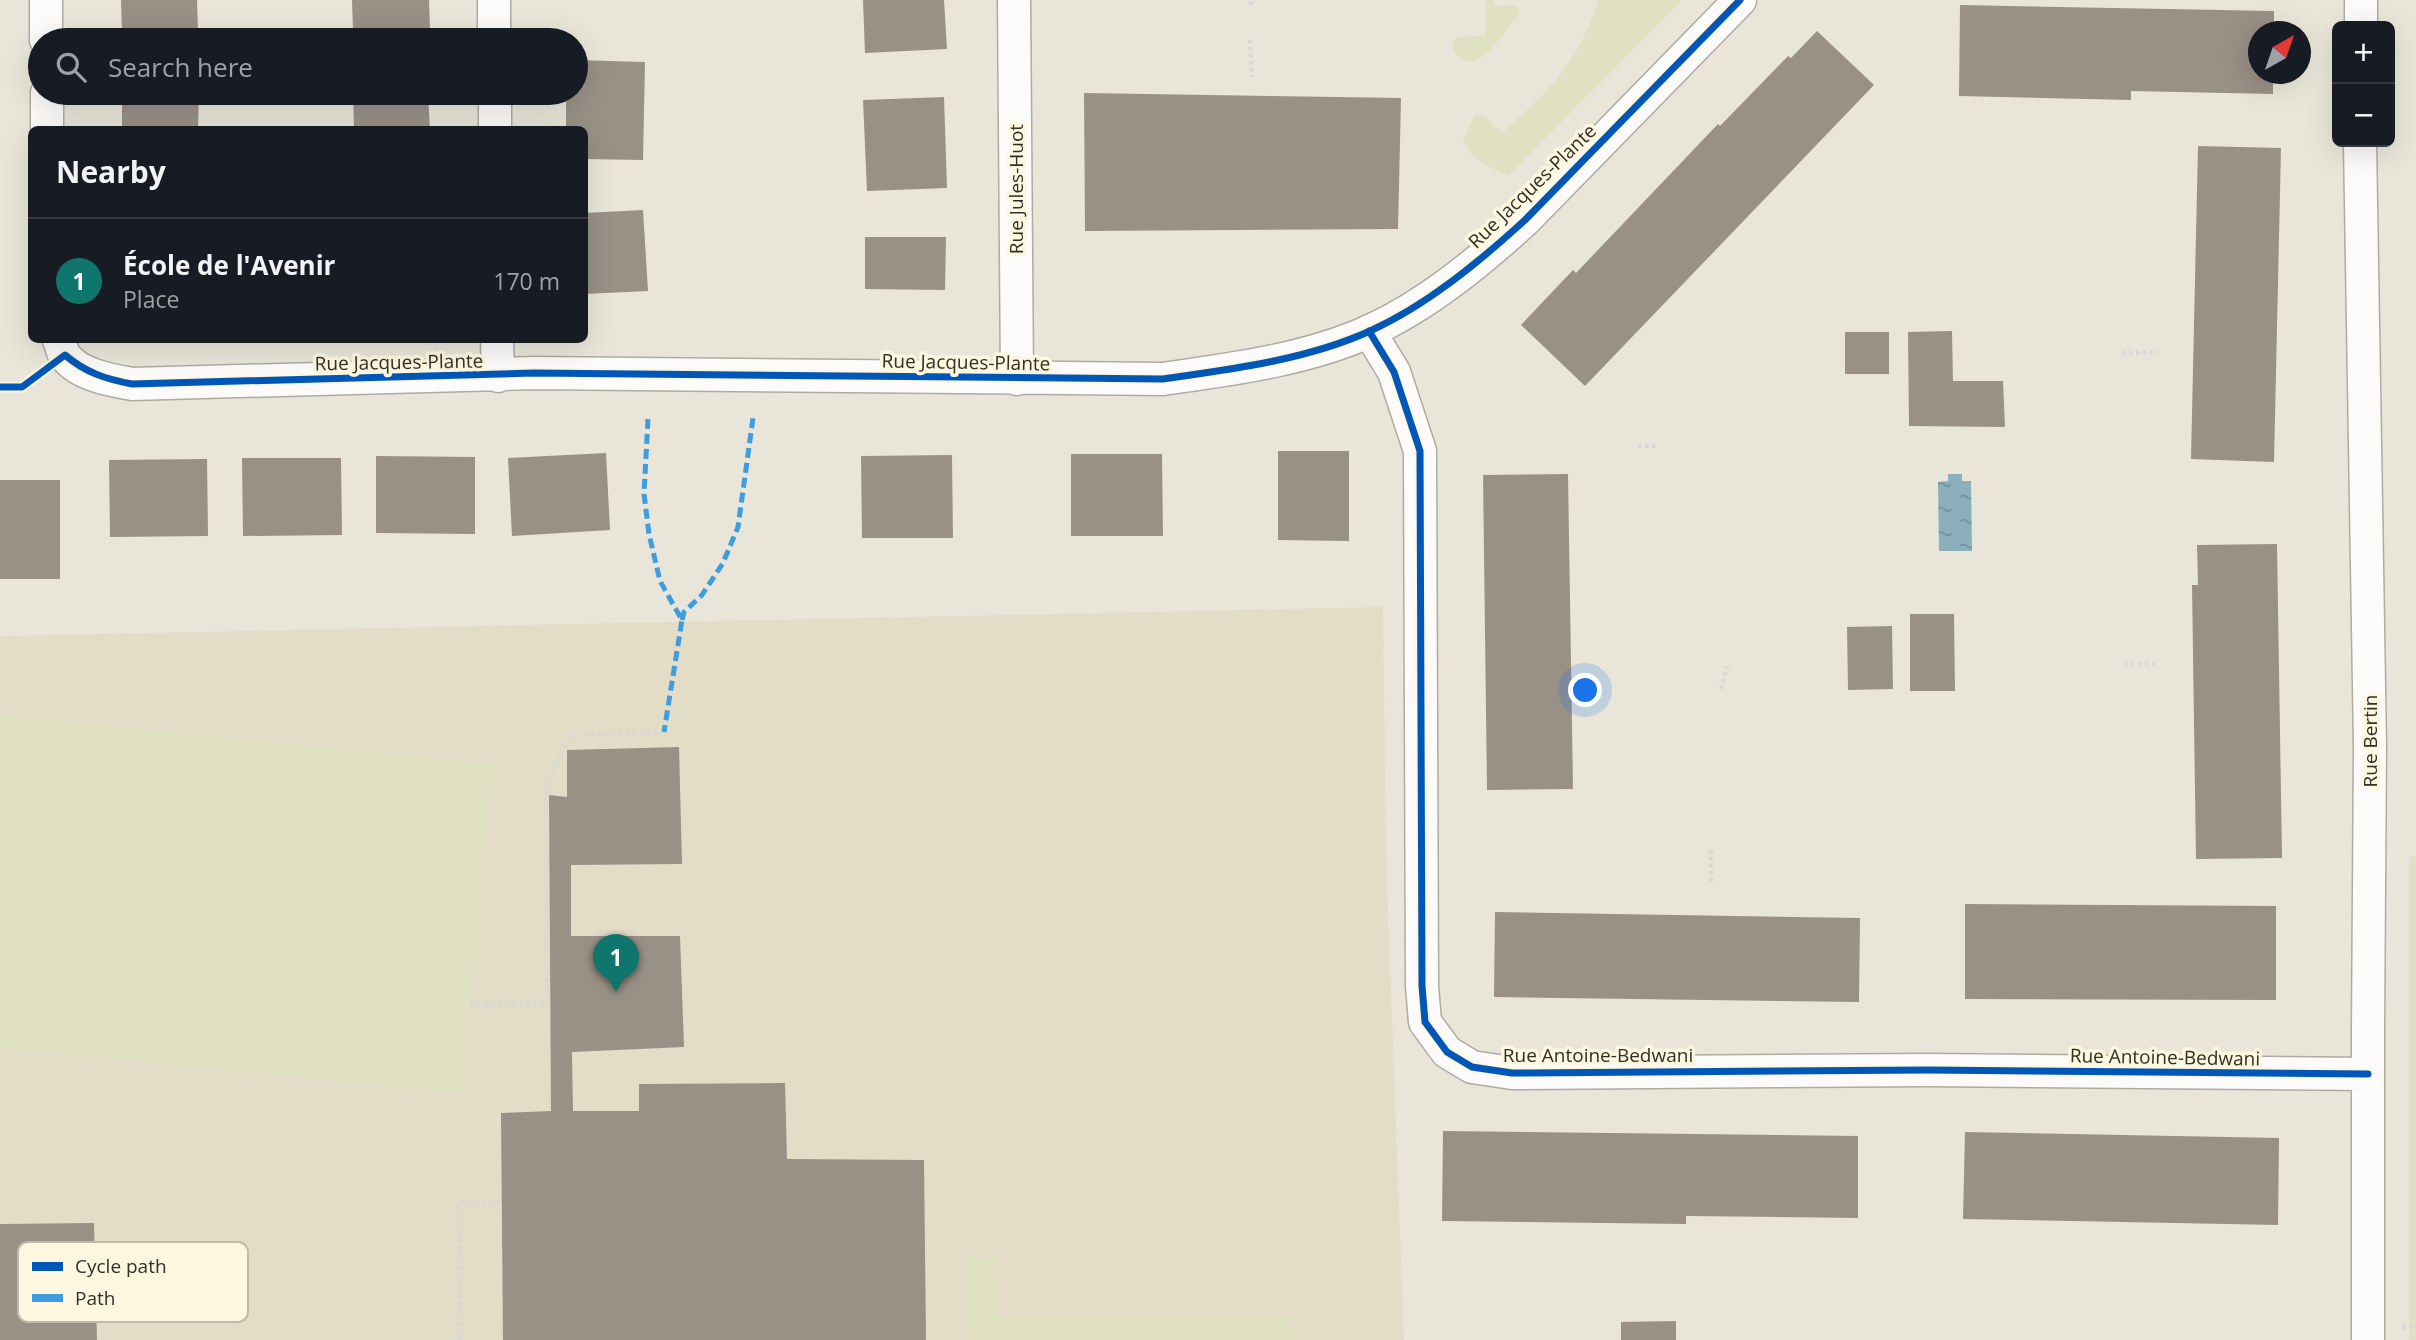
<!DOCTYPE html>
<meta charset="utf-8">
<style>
:root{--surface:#171b24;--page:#20242c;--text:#f1f3f6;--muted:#9ea1a6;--line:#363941;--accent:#0f766e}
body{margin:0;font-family:"Open Sans",sans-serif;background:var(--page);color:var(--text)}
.controls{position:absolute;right:21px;top:21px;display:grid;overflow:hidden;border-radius:10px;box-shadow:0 7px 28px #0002}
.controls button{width:63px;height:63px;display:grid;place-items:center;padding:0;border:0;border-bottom:2px solid var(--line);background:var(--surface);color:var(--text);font:35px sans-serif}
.compass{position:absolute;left:2248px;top:21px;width:63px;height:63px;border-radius:50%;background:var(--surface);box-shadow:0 7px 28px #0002;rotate:40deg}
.you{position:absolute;left:1586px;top:691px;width:24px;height:24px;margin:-18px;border:5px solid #fff;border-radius:50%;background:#1a73e8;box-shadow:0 0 0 10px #1a73e833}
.badge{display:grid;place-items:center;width:46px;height:46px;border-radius:50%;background:var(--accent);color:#fff;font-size:23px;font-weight:700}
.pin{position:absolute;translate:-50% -58px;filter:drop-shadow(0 2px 4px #0008)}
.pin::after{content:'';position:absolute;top:37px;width:24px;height:21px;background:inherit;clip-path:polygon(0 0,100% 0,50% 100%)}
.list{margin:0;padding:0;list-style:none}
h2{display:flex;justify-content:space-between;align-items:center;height:91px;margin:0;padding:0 28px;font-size:30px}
h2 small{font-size:23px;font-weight:400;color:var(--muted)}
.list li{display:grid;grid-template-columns:46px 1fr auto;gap:21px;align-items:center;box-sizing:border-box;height:126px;padding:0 28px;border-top:2px solid var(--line)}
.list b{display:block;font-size:26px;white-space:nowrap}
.list p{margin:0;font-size:23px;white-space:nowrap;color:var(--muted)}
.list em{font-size:23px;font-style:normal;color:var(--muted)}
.icon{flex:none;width:38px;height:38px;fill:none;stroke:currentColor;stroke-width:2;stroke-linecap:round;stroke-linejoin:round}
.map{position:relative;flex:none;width:2416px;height:1340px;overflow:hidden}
.search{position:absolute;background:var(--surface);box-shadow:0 7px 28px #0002;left:28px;top:28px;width:560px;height:77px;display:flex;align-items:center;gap:18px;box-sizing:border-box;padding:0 24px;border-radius:38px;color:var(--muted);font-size:26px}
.panel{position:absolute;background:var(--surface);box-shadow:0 7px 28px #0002;left:28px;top:126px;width:560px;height:217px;border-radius:10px}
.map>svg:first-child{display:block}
</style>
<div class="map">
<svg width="2416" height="1340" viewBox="0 0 2416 1340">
<defs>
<pattern id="water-ripples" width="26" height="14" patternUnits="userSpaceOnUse" patternTransform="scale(1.75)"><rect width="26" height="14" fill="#8bb0bc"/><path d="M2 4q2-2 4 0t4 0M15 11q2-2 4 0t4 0" fill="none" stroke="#729099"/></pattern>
</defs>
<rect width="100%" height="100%" fill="#e9e6d9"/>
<path fill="#e3ddc7" d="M 1383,607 L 1386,855 L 1404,1340 L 0,1340 L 0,636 Z"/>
<path fill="#dfe1c2" d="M 1485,0 L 1494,0 L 1494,5 L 1514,6 L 1519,8 L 1520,13 L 1494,46 L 1476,62 C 1462,62 1451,57 1453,41 L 1459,37 L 1485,36 Z
M 1598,0 L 1682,0 L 1508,176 C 1493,169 1469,158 1463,141 L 1473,118 L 1476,115 L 1485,116 L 1502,133 C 1548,91 1580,62 1598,0 Z
M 0,715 L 493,764 L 462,1094 L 0,1048 Z
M 2409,855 L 2416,857 L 2416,1340 L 2409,1340 Z
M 968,1260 L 996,1260 L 998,1316 L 1291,1316 L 1292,1340 L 969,1340 Z"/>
<path fill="url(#water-ripples)" d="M 1948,474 L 1962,474 L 1962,481 L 1971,481 L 1972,551 L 1939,551 L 1938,482 L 1948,481 Z"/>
<path fill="#999086" d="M 121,0 L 197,0 L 198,31 L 122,33 Z
M 352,0 L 429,0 L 430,28 L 353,30 Z
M 863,0 L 944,0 L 947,49 L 865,53 Z
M 1960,5 L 2274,11 L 2274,32 L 2258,32 L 2258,74 L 2273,74 L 2273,94 L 2131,91 L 2131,100 L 1959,96 Z
M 1817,31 L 1874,85 L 1585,386 L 1521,325 L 1573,270 L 1576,273 L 1718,124 L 1720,126 L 1788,56 L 1791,58 Z
M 576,60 L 645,62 L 643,160 L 584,159 L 584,130 L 566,130 L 566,93 L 576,93 Z
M 122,93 L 199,93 L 198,130 L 122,130 Z
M 353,93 L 428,93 L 430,130 L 354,130 Z
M 1084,93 L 1401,98 L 1398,229 L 1085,231 Z
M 944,97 L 947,188 L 867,191 L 863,100 Z
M 2198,146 L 2281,148 L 2274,462 L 2191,459 Z
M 643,210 L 648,291 L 584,294 L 584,213 Z
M 865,237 L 946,237 L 945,290 L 865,289 Z
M 1952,331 L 1953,381 L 2003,381 L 2005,427 L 1909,426 L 1908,332 Z
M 1845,332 L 1889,332 L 1889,374 L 1845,374 Z
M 1278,451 L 1349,451 L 1349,541 L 1278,540 Z
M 606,453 L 610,530 L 512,536 L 508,458 Z
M 1071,454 L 1162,454 L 1163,536 L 1071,536 Z
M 952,455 L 953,538 L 862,538 L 861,456 Z
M 376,456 L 475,457 L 475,534 L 376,533 Z
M 242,458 L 341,458 L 342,535 L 243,536 Z
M 207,459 L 208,536 L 110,537 L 109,460 Z
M 1568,474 L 1573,789 L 1487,790 L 1483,475 Z
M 0,480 L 60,480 L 60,579 L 0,579 Z
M 2277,544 L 2282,858 L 2196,859 L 2192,585 L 2198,585 L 2197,545 Z
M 1910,614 L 1954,614 L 1955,691 L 1910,691 Z
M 1892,626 L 1893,689 L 1848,690 L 1847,627 Z
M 679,747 L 682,864 L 571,865 L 571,936 L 680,936 L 684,1047 L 572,1052 L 573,1111 L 639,1111 L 639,1084 L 785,1083 L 787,1159 L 924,1160 L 926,1340 L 503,1340 L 501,1113 L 551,1111 L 549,795 L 567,797 L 567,750 Z
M 1965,904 L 2276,906 L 2276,1000 L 1965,999 Z
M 1495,912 L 1860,918 L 1859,1002 L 1494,997 Z
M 1443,1131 L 1858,1136 L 1858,1218 L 1686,1216 L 1686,1224 L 1442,1221 Z
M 1965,1132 L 2279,1138 L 2278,1225 L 1963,1219 Z
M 94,1223 L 97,1340 L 0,1340 L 0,1224 Z
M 1676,1321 L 1676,1340 L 1621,1340 L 1621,1322 Z"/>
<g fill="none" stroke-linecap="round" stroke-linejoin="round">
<defs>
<path id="minor" d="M 46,0 L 46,40
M 494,0 L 494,40
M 1014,0 L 1017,379
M 2361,26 L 2361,0
M 47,93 L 47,130
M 495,93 L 495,130
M 2360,142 L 2370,746 L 2368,1031 L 2368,1340
M 1369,331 L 1394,372 L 1420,451 L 1422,986 L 1425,1022 L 1447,1052 L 1472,1067 L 1512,1073 L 1927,1070 L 2368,1074
M 59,340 C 61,344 62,352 65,356 C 79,375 110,380 132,384 L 534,373 L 1163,379 C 1232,369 1306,360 1370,331 C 1427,305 1479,262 1525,220 L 1740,0
M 497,340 L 498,376"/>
</defs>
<use href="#minor" stroke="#aeaba1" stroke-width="35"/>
<path stroke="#d9d8d5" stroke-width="4.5" stroke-dasharray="3.5 3.5" stroke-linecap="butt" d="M 1251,5 L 1251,0
M 1250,40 L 1252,77
M 2122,353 L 2158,352
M 1638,446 L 1658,446
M 2124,665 L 2159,663
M 1721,689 L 1727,666
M 1711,850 L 1711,884
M 470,1005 L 548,1002 L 545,791 L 569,736 L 664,732
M 2402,1327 L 2416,1326
M 460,1340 L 459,1202 L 502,1202"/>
<use href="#minor" stroke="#fcfbf9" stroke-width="32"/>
<path stroke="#3e9de0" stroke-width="5" stroke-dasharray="10 5" stroke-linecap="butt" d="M 648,419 L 644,494 L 649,534 L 660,581 L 682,620 L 664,732
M 682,620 L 684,612 L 702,595 L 723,563 L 738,527 L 753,418"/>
<defs>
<path id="cycleway" d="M 1369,331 L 1394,372 L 1420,451 L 1422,986 L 1425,1022 L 1447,1052 L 1472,1067 L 1512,1073 L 1927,1070 L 2368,1074
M 0,387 L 22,387 L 65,355 C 86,373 106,379 132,384 L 534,373 L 1163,379 C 1232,369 1306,360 1370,331 C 1427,305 1479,262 1525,220 L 1740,0"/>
</defs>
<use href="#cycleway" stroke="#fdf7e0" stroke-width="11"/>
<use href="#cycleway" stroke="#0057b8" stroke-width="7"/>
</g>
<g text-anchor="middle" stroke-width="7" stroke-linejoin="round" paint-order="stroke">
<g font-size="19" fill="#323027" stroke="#fdf7e0">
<text transform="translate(1532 186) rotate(-44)" y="7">Rue Jacques-Plante</text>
<text transform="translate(1016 189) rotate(-90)" y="7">Rue Jules-Huot</text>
<text transform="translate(399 362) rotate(-1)" y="7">Rue Jacques-Plante</text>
<text transform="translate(966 362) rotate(1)" y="7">Rue Jacques-Plante</text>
<text transform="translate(2370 741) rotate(-90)" y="7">Rue Bertin</text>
<text x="1598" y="1062">Rue Antoine-Bedwani</text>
<text transform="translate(2165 1057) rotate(1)" y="7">Rue Antoine-Bedwani</text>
</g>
</g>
<rect x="18" y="1242" width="230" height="80" rx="10" fill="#fdf7e0" stroke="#c0bba8" stroke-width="2"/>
<rect x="32" y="1262" width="31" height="9" fill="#0057b8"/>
<rect x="32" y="1294" width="31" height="8" fill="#3e9de0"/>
<g font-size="19" fill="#323027">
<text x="75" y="1273">Cycle path</text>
<text x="75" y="1305">Path</text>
</g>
</svg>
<div class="controls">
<button>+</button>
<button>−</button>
</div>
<svg class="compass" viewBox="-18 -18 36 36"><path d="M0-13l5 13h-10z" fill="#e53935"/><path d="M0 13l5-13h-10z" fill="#9ea1a6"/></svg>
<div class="you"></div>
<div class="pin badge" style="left:616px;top:992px">1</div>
<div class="search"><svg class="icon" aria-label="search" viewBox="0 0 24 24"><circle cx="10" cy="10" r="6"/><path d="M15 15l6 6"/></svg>Search here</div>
<section class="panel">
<h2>Nearby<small></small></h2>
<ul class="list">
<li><span class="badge">1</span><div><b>École de l'Avenir</b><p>Place</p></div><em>170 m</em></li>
</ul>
</section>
</div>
